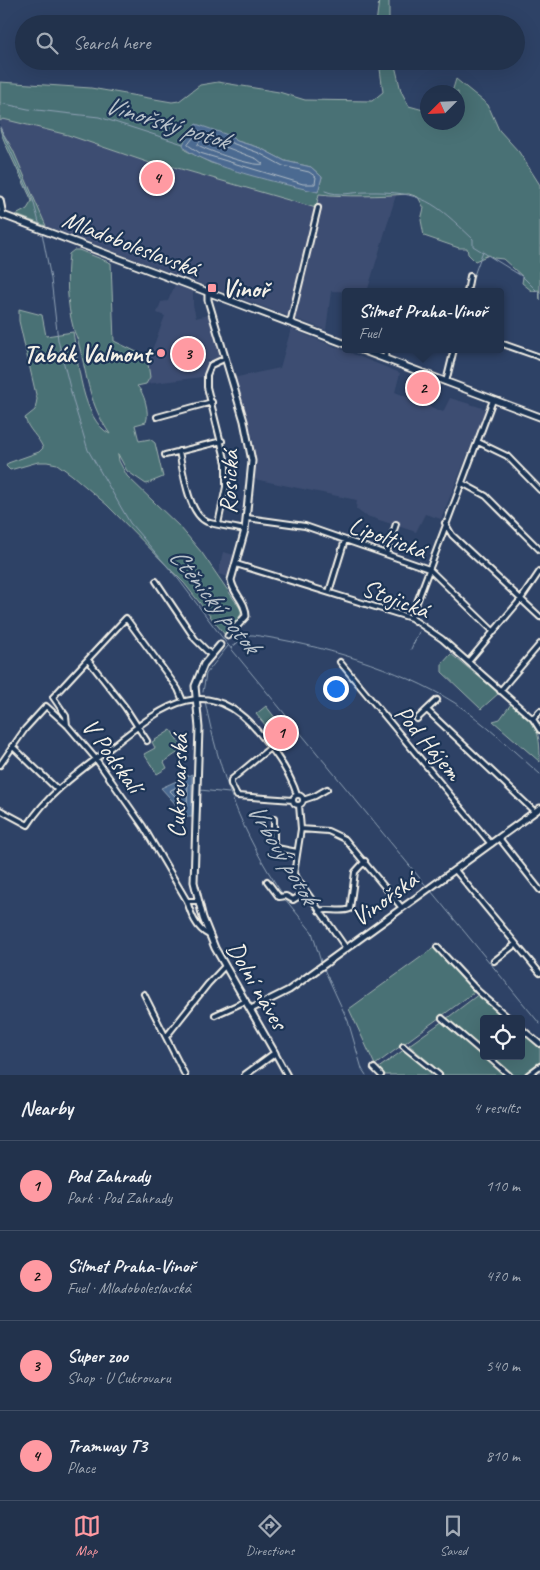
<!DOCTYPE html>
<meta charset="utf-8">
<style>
:root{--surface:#22324c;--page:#2e3e56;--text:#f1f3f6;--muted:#a2aab5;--line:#3f4d64;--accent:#ff9aa2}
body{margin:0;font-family:Caveat,sans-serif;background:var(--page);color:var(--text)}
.controls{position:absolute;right:15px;bottom:15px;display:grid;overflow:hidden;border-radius:5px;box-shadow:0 5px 20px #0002}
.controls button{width:45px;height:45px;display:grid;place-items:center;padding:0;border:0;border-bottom:1px solid var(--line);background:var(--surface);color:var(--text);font:25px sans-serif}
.compass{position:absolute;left:420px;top:85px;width:45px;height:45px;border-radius:50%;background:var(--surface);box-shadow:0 5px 20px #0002;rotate:246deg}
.you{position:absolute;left:335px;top:688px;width:18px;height:18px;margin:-12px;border:4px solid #fff;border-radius:50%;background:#1a73e8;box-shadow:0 0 0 8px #1a73e833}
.badge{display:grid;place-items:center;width:32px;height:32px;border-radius:50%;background:var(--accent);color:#111;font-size:16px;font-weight:700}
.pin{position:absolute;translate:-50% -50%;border:2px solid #fff;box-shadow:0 1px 5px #0006}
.popup{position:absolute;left:342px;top:288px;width:162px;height:65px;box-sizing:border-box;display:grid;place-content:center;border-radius:5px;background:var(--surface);filter:drop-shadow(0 1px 4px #0005);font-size:16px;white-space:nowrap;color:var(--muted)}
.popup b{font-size:19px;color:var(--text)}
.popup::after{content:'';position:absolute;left:50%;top:100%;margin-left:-10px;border:10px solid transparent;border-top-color:var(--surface)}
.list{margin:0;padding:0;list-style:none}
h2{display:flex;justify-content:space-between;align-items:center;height:65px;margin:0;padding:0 20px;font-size:21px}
h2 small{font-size:16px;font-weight:400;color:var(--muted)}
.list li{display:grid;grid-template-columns:32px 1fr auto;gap:15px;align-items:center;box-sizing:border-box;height:90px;padding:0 20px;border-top:1px solid var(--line)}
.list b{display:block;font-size:19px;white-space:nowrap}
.list p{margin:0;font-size:16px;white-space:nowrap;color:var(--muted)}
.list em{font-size:16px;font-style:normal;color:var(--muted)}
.icon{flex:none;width:28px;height:28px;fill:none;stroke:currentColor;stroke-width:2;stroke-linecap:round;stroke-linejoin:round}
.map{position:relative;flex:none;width:540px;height:1075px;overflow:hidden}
.search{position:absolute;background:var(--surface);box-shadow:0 5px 20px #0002;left:15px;right:15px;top:15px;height:55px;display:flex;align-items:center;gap:12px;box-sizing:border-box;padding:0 18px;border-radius:28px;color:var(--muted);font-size:19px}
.sheet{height:425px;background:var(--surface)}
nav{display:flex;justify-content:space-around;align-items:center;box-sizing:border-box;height:70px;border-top:1px solid var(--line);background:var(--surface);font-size:14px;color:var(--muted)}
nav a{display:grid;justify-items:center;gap:2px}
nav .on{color:var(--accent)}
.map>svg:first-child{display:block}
</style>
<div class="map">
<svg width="540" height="1075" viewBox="0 0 540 1075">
<rect width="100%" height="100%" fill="#2e4266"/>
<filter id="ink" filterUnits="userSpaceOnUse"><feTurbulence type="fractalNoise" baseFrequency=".02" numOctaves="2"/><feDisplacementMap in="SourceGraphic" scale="10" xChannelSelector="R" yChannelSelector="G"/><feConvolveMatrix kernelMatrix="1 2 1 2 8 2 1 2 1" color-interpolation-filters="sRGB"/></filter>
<g filter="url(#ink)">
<path fill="#3e4e72" d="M 2,118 L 68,135 L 150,163 L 167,165 L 316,208 L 319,194 L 324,193 L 347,196 L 396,195 L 367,292 L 331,291 L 326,330 L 46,226 L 13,150 L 0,128 L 0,121 Z
M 175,285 L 193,291 L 193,305 L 196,318 L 209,315 L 221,357 L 206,361 L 211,370 L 210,376 L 146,384 L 150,377 L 147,357 L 152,350 L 165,316 L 157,313 L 161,302 L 168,301 Z
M 291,329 L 400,373 L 395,392 L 443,412 L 450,398 L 486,409 L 441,519 L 425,514 L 416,532 L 364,515 L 356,509 L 357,500 L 254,479 L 255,457 L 253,438 L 233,378 L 280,368 Z
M 223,552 L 234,555 L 229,577 L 218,574 Z"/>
<path fill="#497175" stroke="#9eb1ae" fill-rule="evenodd" d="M 379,0 L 389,0 L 389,24 L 376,24 Z
M 379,61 L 394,61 L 401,91 L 409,106 L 427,111 L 428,122 L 458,122 L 458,92 L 452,92 L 456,79 L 488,105 L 499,130 L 519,152 L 540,185 L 540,300 L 539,290 L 532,291 L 522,283 L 523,277 L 503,259 L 494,258 L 489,255 L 475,261 L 468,254 L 467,248 L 459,248 L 424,236 L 421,220 L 424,208 L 418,197 L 409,194 C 380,196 346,197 319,194 L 316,208 L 167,165 L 150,163 L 68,135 L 3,119 L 0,121 L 0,82 L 91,88 L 172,102 L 179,101 L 200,85 L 218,82 L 279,92 L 305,100 L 372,101 L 383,92 ZM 228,135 L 237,141 L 260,148 L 285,161 L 311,167 L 322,177 L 318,191 L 211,163 L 185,150 L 188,138 Z
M 0,128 L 13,150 L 46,226 L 16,215 L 27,209 L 32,201 C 27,189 0,136 0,128 Z
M 74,250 L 79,250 L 111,263 L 114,341 L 147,357 L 150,377 L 146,384 L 137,386 C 144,392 150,413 146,422 L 135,425 L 139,441 L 150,439 L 155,443 L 163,477 L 146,484 L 127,471 L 118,454 L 119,461 L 127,476 L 181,528 L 202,553 L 242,611 L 238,621 L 225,635 L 184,583 L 107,505 L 72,475 L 57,464 L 47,462 L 38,462 L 10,470 L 6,466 L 8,463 L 39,452 L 43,448 C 39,437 28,430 25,418 L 35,410 L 37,399 L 19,321 L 19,309 L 42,315 L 46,336 L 73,332 C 78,361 82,420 110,434 C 89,404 88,379 79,345 C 78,338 74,333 73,327 C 67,304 66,277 69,254 Z
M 451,654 L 499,693 L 481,709 L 442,672 L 442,664 Z
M 511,704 C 537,726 540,728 540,762 L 493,721 L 500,719 Z
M 266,706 L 280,724 L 271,732 L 256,714 Z
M 171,730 L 183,749 L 164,762 L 167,768 L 157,774 L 144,754 L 155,748 L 152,742 Z
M 435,947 L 477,990 L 375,1065 L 349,1009 Z
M 479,994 L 508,1019 L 484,1019 L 484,1051 L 446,1019 Z
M 443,1021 L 507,1075 L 444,1075 L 409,1045 Z
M 521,1030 L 540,1047 L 540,1062 L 523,1075 L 513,1075 L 491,1056 L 521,1056 Z
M 405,1049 L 436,1075 L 384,1075 L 377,1069 Z"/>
<path fill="#4b6b91" stroke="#8fa1b4" d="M 196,124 L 228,135 L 237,141 L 260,148 L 285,161 L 311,167 L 322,177 L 318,192 C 296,187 186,163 183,144 Z
M 192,774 L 192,817 L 187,817 L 161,788 Z"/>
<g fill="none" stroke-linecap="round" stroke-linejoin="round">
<path stroke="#b0bbc5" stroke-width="1" d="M 199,131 L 259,153 L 283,166 L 309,172 L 316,177 L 315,184 L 303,184 L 200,153 L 188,145 Z
M 202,138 L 257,159 L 263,164 C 254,167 208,151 198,145 Z
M 185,783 L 188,784 L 187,804 L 185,806 L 170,791 Z"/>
<path stroke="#8fa1b4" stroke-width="1" d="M 0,103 L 28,109 L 99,117 L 183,144
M 0,127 L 33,200 L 40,226
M 325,191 C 339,197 353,192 367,192 C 423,191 434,202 473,239 L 473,246 L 523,277 L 540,294
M 42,233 L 51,279 L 58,340 L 74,404 L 88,450 L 130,523 L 179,580 L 224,640 L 428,888
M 473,278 L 483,251
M 231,648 L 247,635 L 253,635 C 318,644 399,668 455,703 C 483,721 514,752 540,774
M 411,649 L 419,632
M 203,692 L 206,674 L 228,646
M 205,701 C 220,776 241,832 283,895
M 200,790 L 229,793
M 431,891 L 540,1024
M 285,899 L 312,932 L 321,962
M 324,969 L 348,1021 L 362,1069 L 366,1075"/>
<defs>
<path id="minor" d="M 467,292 L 470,276
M 290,323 L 318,208
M 500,343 L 540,357
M 385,359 L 386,349
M 446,382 L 454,349
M 157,417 L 212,402
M 478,442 L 507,456 L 540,490
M 179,451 C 183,470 188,514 207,522 C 219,526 233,527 245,530
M 165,455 L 222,441
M 462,483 L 486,496 L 540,550
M 247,518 L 305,526 L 429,569 L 494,632
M 445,523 L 452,535 L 540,617
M 218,524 L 226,487 L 226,463 L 207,387 L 207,375 L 211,365 L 224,359
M 386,554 L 396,524
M 236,564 L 411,618 L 442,639 L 533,719 L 540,730
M 156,581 L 195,639 L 211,655
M 329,592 L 345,540
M 411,618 L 493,400
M 88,660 L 125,707 L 147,741
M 340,662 L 491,844
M 468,662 L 521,599 L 540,571
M 500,691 L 540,644
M 427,710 L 535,812
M 417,719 L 437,700
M 533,719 L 540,711
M 67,725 L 66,716 L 53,697 L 126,618 L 178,689 L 183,701
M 12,746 L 58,790
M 271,747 L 231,780 L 231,784 L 237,796 L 293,800
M 0,765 L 25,729 L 46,706 L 67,725 L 96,759 L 143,826 L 187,901 L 197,901
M293 800a5 5 0 1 1 10 0a5 5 0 1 1-10 0Z
M 303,800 L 315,796 L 327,789
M 299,805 L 301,829 L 294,874 L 346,948
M 0,810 L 28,825 C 47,795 76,774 105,752 C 158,711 204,666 260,734 C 275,752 290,772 297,795
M 274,819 L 274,845 L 277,848 L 297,852
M 301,829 L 328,831 L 345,839 L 402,908
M 499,838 L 540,890
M 455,870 L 540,973
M 267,881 L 279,897 L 286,896 L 293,900 L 306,892
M 187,901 C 191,914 196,929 209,935
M 319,911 C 329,908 341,913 350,909 L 355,872 L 365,861
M 437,947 L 478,991 L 510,1019
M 494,961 L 516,944
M 144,994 L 185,1075
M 215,1015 L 246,1001
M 442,1018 L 484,1054
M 521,1028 L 540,1044
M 166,1037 L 208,984 L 225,966
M 403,1046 L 439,1075
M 275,1053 L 287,1075
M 487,1056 L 509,1075
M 374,1068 L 381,1075
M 528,1075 L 540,1066"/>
<path id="tertiary" d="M 0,200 L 3,215
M 208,292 L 208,300 L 244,421 L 252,461 L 245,530 L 231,580 C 233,594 246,601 246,616 L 228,636
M 220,645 L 204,664 L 195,686 L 199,728 L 194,882 L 203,918 L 215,948 L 275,1053 L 245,1075
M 251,1009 L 289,990 L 540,808"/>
<path id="secondary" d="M 0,214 L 346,344
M 359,349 L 540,417"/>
</defs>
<use href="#minor" stroke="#f4f1e8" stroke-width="8"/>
<use href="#tertiary" stroke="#f4f1e8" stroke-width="9"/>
<use href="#secondary" stroke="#f4f1e8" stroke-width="9"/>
<use href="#minor" stroke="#1d3557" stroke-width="4"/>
<use href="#tertiary" stroke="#1d3557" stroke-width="5"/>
<use href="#secondary" stroke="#1d3557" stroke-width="5.5"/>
</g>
</g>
<g fill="#ff9aa2" stroke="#1d3557" stroke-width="2">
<rect x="207" y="283" width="10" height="10" rx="2.5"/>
<circle cx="161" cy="353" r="5"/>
</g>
<g text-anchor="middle" stroke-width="4.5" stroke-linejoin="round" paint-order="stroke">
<g font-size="25" fill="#f4f1e8" stroke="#1d3557">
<text transform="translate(131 243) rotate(21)" y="9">Mladoboleslavská</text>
<text transform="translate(228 482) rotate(-88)" y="9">Rosická</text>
<text transform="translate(388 537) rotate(20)" y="9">Lipoltická</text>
<text transform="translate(396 598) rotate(21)" y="9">Stojická</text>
<text transform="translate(429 742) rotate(50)" y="9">Pod Hájem</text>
<text transform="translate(113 755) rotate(54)" y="9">V Podskalí</text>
<text transform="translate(177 786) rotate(-88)" y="9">Cukrovarská</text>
<text transform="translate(384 898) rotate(-36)" y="9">Vinořská</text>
<text transform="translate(258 985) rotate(60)" y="9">Dolní náves</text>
</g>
<g font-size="25" font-weight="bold" fill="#f4f1e8" stroke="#1d3557" text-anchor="start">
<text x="222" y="297">Vinoř</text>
<text x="151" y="362" text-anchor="end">Tabák Valmont</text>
</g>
<g font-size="26" font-style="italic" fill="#b9c2ca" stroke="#1d3557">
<text transform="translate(167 122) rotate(17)" y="9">Vinořský potok</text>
<text transform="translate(215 600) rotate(51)" y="9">Ctěnický potok</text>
<text transform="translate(283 853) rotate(59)" y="9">Vrbový potok</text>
</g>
</g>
</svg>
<div class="controls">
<button><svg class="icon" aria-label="locate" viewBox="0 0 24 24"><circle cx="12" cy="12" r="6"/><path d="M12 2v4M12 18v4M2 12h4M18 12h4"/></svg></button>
</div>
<svg class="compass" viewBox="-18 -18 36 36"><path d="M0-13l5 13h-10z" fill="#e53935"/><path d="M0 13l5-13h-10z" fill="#a2aab5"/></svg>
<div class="you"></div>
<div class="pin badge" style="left:281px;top:733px">1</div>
<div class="pin badge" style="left:423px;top:388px">2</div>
<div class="popup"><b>Silmet Praha-Vinoř</b>Fuel</div>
<div class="pin badge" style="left:188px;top:354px">3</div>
<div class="pin badge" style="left:157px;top:178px">4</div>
<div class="search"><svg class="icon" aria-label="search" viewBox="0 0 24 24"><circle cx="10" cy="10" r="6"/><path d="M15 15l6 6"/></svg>Search here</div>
</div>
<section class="sheet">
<h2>Nearby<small>4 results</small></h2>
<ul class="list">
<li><span class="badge">1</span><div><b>Pod Zahrady</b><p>Park · Pod Zahrady</p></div><em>110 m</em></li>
<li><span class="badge">2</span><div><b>Silmet Praha-Vinoř</b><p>Fuel · Mladoboleslavská</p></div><em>470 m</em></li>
<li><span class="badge">3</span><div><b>Super zoo</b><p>Shop · U Cukrovaru</p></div><em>540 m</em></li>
<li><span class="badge">4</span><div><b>Tramway T3</b><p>Place</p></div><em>810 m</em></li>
</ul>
</section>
<nav>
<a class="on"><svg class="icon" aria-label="map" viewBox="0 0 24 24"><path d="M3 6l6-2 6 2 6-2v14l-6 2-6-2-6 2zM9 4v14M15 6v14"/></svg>Map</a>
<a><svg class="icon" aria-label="directions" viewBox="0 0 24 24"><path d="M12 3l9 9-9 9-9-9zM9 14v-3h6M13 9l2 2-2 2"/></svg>Directions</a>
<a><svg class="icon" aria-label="saved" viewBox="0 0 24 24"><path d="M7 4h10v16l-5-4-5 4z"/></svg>Saved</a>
</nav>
